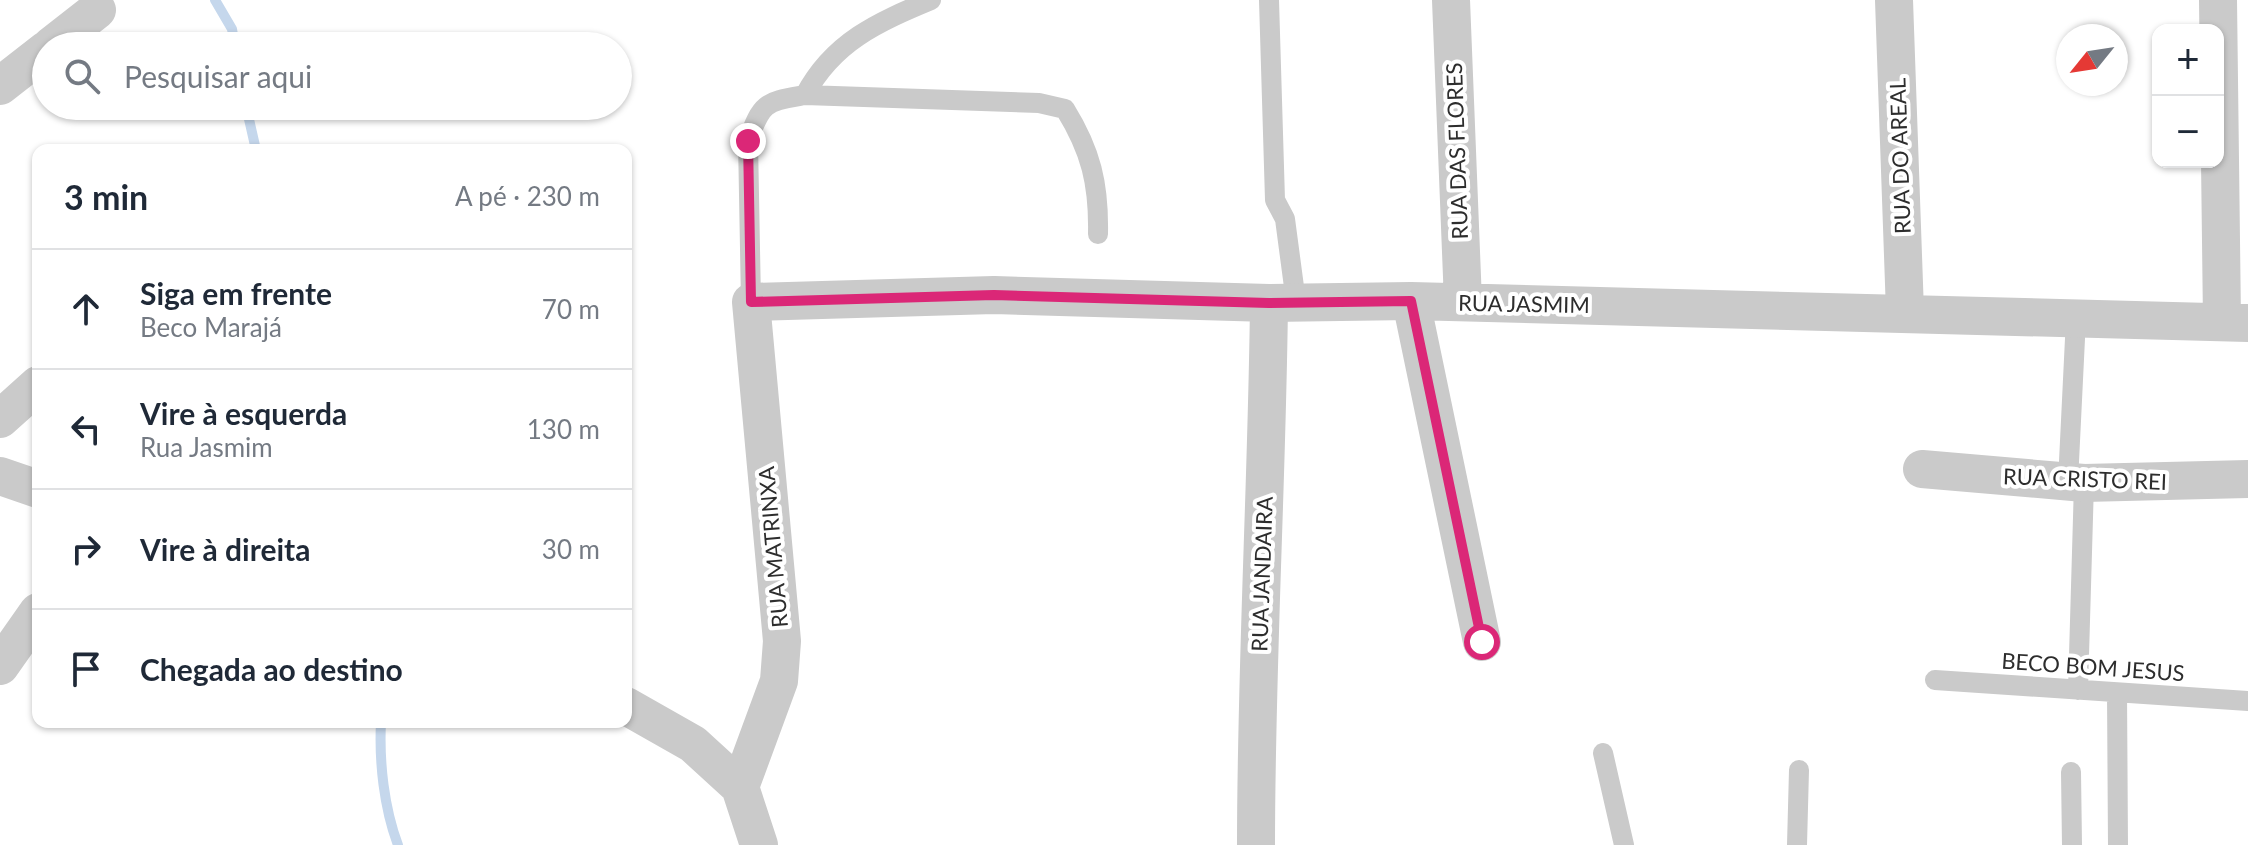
<!DOCTYPE html>
<html lang="pt">
<meta charset="utf-8">
<style>
:root{--surface:#fff;--page:#f2f2f3;--text:#1f2937;--muted:#747a83;--line:#e0e1e3}
body{margin:0;font-family:Lato,sans-serif;background:var(--page);color:var(--text)}
.controls{position:absolute;right:24px;top:24px;display:grid;overflow:hidden;border-radius:16px;box-shadow:0 2px 6px #0004}
.controls button{width:72px;height:72px;display:grid;place-items:center;padding:0;border:0;border-bottom:2px solid var(--line);background:var(--surface);color:var(--text);font:40px sans-serif}
.compass{position:absolute;left:2056px;top:24px;width:72px;height:72px;border-radius:50%;background:var(--surface);box-shadow:0 2px 6px #0004;rotate:240deg}
.stop{position:absolute;width:24px;height:24px;margin:-18px;border:6px solid #db2777;border-radius:50%;background:#fff}
.stop.end{background:#db2777;border-color:#fff;box-shadow:0 2px 8px #0008}
.list{margin:0;padding:0;list-style:none}
h2{display:flex;justify-content:space-between;align-items:center;height:104px;margin:0;padding:0 32px;font-size:34px}
h2 small{font-size:26px;font-weight:400;color:var(--muted)}
.list li{display:grid;grid-template-columns:52px 1fr auto;gap:24px;align-items:center;box-sizing:border-box;height:120px;padding:0 32px;border-top:2px solid var(--line)}
.list b{display:block;font-size:30px;white-space:nowrap}
.list p{margin:0;font-size:26px;white-space:nowrap;color:var(--muted)}
.list em{font-size:26px;font-style:normal;color:var(--muted)}
.icon{flex:none;width:44px;height:44px;fill:none;stroke:currentColor;stroke-width:2;stroke-linecap:round;stroke-linejoin:round}
.map{position:relative;flex:none;width:2248px;height:845px;overflow:hidden}
.search{position:absolute;background:var(--surface);box-shadow:0 2px 6px #0004;left:32px;top:32px;width:600px;height:88px;display:flex;align-items:center;gap:20px;box-sizing:border-box;padding:0 28px;border-radius:44px;color:var(--muted);font-size:30px}
.panel{position:absolute;background:var(--surface);box-shadow:0 2px 6px #0004;left:32px;top:144px;width:600px;height:584px;border-radius:16px}
.map>svg:first-child{display:block}
</style>
<div class="map">
<svg width="2248" height="845" viewBox="0 0 2248 845">
<rect width="100%" height="100%" fill="#fff"/>
<g fill="none" stroke-linecap="round" stroke-linejoin="round">
<path stroke="#c5d7ec" stroke-width="10" d="M 215,0 L 232,29 L 235,46
M 246,106 L 256,150
M 381,722 C 379,762 384,808 398,845"/>
<path stroke="#cacaca" stroke-width="20" d="M 1269,0 L 1275,200 L 1285,219 L 1296,302
M 805,95 C 833,42 878,22 931,0
M 751,302 L 748,141 C 762,101 766,102 805,95 L 1039,103 L 1065,109 C 1091,151 1099,184 1098,234
M 2068,482 L 2076,318
M 1935,680 L 2248,701
M 2078,690 L 2084,483
M 2117,693 L 2118,845
M 1603,753 L 1624,845
M 2071,772 L 2072,845
M 1797,845 L 1799,770"/>
<path stroke="#cacaca" stroke-width="38" d="M 1451,0 L 1463,302
M 1894,0 L 1905,312
M 2218,0 L 2222,321
M 51,46 L 97,10
M 0,86 L 46,50
M 1411,301 L 1482,642
M 0,419 L 38,385
M 1922,469 L 2084,483 L 2248,479
M 0,476 L 38,489
M 0,666 L 38,612
M 626,706 L 693,744 L 740,787 L 759,845
M 740,787 L 779,681 L 782,641 L 751,302 L 994,295 L 1269,303 L 1411,301 L 2248,323
M 1256,845 C 1256,664 1267,484 1269,303"/>
</g>
<g fill="none" stroke-linecap="round" stroke-linejoin="round">
<path stroke="#db2777" stroke-width="10" d="M 748,141 L 751,302 L 994,295 L 1269,303 L 1411,301 L 1482,642"/>
</g>
<g text-anchor="middle" stroke-width="8" stroke-linejoin="round" paint-order="stroke">
<g font-size="22" fill="#2d2d2d" stroke="#fff">
<text transform="translate(1457 151) rotate(-92)" y="8">RUA DAS FLORES</text>
<text transform="translate(1900 156) rotate(-92)" y="8">RUA DO AREAL</text>
<text transform="translate(1524 304) rotate(1)" y="8">RUA JASMIM</text>
<text transform="translate(2085 479) rotate(2)" y="8">RUA CRISTO REI</text>
<text transform="translate(773 547) rotate(-95)" y="8">RUA MATRINXA</text>
<text transform="translate(1262 574) rotate(-88)" y="8">RUA JANDAIRA</text>
<text transform="translate(2093 667) rotate(4)" y="8">BECO BOM JESUS</text>
</g>
</g>
</svg>
<div class="controls">
<button>+</button>
<button>−</button>
</div>
<svg class="compass" viewBox="-18 -18 36 36"><path d="M0-13l5 13h-10z" fill="#e53935"/><path d="M0 13l5-13h-10z" fill="#747a83"/></svg>
<div class="stop" style="left:1482px;top:642px"></div>
<div class="stop end" style="left:748px;top:141px"></div>
<div class="search"><svg class="icon" aria-label="search" viewBox="0 0 24 24"><circle cx="10" cy="10" r="6"/><path d="M15 15l6 6"/></svg>Pesquisar aqui</div>
<section class="panel">
<h2>3 min<small>A pé · 230 m</small></h2>
<ul class="list">
<li><svg class="icon" aria-label="ahead" viewBox="0 0 24 24"><path d="M12 20V5M6 11l6-6 6 6"/></svg><div><b>Siga em frente</b><p>Beco Marajá</p></div><em>70 m</em></li>
<li><svg class="icon" aria-label="left" viewBox="0 0 24 24"><path d="M17 20v-9H6M10 6l-5 5 5 5"/></svg><div><b>Vire à esquerda</b><p>Rua Jasmim</p></div><em>130 m</em></li>
<li><svg class="icon" aria-label="right" viewBox="0 0 24 24"><path d="M7 20v-9h11M14 6l5 5-5 5"/></svg><div><b>Vire à direita</b></div><em>30 m</em></li>
<li><svg class="icon" aria-label="arrive" viewBox="0 0 24 24"><path d="M6 21V4h12l-3 4 3 4H6"/></svg><div><b>Chegada ao destino</b></div></li>
</ul>
</section>
</div>
